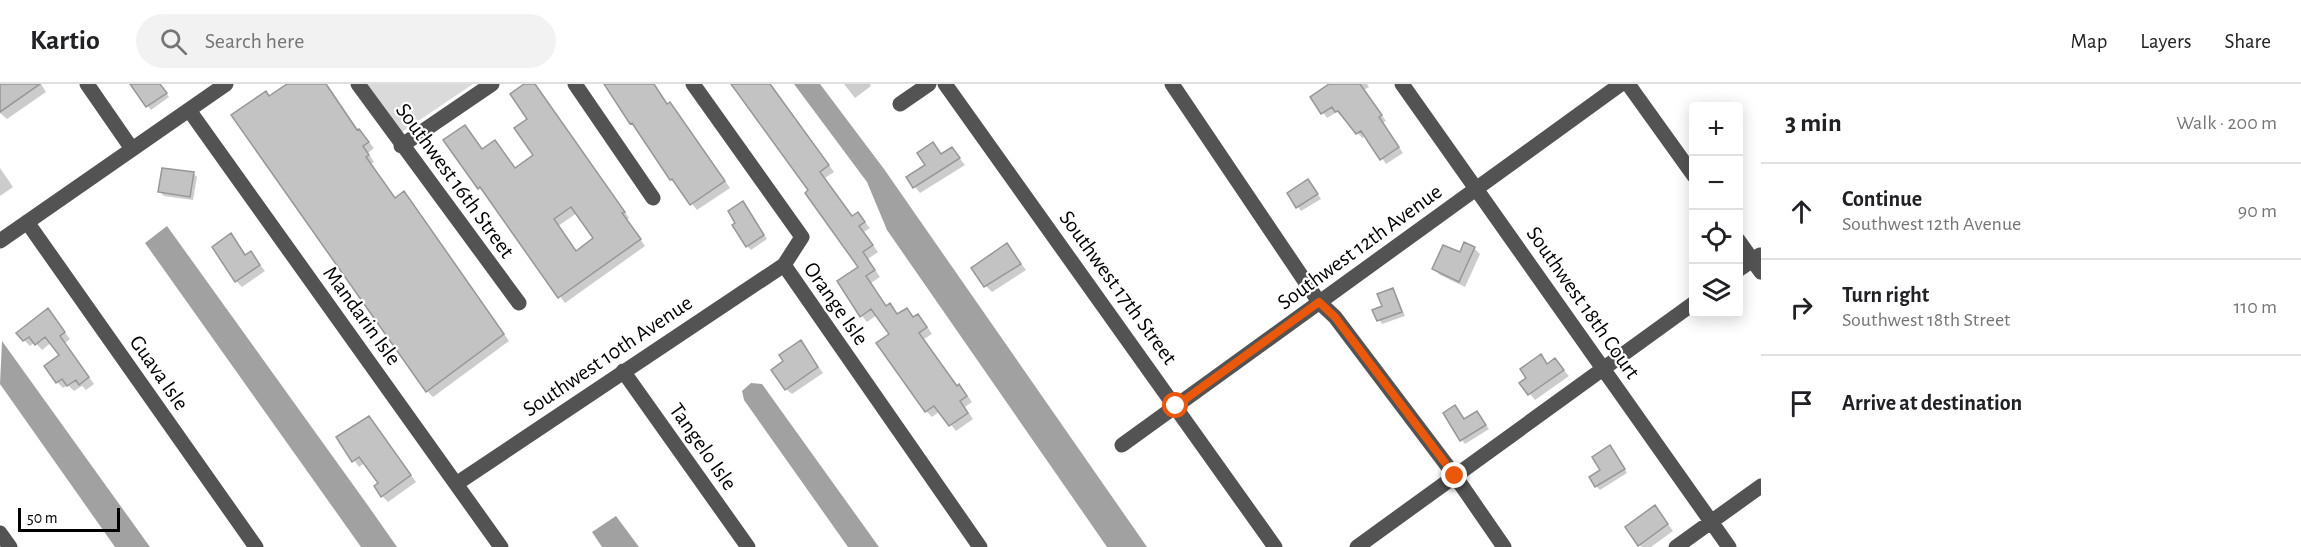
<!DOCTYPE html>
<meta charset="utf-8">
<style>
:root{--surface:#fff;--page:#f2f2f2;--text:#202124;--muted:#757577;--line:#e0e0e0}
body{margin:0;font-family:"Alegreya Sans",sans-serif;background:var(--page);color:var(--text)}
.controls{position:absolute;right:18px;top:18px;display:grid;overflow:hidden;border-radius:6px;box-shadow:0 3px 15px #0003}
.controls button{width:54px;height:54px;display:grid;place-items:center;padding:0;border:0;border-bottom:2px solid var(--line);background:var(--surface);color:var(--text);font:30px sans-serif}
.scale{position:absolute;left:18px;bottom:15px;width:102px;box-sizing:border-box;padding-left:6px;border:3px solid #000;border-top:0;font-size:16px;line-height:21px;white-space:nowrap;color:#000;-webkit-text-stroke:4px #fff;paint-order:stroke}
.stop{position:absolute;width:18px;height:18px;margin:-14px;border:4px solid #ea580c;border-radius:50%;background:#fff}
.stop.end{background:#ea580c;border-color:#fff;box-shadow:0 2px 6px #0008}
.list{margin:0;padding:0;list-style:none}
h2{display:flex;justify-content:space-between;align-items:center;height:78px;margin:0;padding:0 24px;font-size:26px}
h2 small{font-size:20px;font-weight:400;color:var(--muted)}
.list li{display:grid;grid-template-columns:39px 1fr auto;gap:18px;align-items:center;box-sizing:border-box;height:96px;padding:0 24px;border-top:2px solid var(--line)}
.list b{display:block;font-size:22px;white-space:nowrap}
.list p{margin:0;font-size:20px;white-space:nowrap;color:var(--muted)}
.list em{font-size:20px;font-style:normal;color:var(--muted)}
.icon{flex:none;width:33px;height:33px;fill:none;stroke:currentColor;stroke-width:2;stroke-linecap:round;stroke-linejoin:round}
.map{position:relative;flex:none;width:1761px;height:463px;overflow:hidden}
header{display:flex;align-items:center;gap:36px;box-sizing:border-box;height:84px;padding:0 30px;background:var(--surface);border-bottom:2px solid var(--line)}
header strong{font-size:28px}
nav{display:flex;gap:33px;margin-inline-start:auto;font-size:21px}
.search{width:420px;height:54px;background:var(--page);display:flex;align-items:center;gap:15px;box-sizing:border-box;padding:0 21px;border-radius:33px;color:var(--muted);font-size:22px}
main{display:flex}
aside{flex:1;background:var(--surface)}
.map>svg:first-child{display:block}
</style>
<header>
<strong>Kartio</strong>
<div class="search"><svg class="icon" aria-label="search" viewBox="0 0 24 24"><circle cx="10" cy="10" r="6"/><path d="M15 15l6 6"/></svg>Search here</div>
<nav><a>Map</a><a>Layers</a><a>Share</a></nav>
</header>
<main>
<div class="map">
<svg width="1761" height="463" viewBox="0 0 1761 463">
<rect width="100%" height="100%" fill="#fff"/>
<path fill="#dadada" d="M 365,0 L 473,0 L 402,48 Z"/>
<path fill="#a1a1a1" d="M 794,0 L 820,0 L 884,85 L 1147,463 L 1107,463 L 887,146 L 867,98 Z
M 167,142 L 369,423 L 397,463 L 361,463 L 145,159 Z
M 2,257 L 150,463 L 115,463 L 0,300 Z
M 751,299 L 762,300 L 879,463 L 848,463 L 744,316 L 742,307 Z
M 616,432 L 639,463 L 602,463 L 592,448 Z"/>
<path fill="#0003" fill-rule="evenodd" d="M 0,0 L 41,0 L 46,8 L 7,35 L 0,29 Z
M 131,0 L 160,0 L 169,13 L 151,26 Z
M 289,0 L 327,0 L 359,47 L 374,64 L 368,69 L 374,78 L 371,80 L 396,115 L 404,109 L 410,115 L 509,257 L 433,313 L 427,307 L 270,14 Z
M 527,0 L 534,0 L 537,3 L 629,134 L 627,136 L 645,162 L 565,219 L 445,57 L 483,66 L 495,58 L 516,85 L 535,71 L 529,35 ZM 577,129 L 595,155 L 577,168 L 558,142 Z
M 606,0 L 653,0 L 668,21 L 670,20 L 676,26 L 730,104 L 697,126 L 672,95 Z
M 733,0 L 771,0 L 834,88 L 825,94 L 853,133 L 858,130 L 870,144 L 864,148 L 878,168 L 868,175 L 880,193 L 871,199 L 887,223 L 890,221 L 898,232 L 906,226 L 914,234 L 918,232 L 924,238 L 932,250 L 924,255 L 958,303 L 965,308 L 972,318 L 965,323 L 973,335 L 956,347 L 940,327 L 932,333 L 926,327 L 891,251 L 877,231 L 867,238 L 862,232 L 839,198 L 860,184 L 810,107 Z
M 844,0 L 870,0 L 871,2 L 855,14 Z
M 1332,0 L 1367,0 L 1369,3 L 1364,6 L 1386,37 L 1383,39 L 1403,69 L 1386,80 L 1366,51 L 1362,54 L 1343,31 L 1341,32 L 1337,28 L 1327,34 L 1312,13 Z
M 933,60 L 942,71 L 952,65 L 965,81 L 920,109 L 908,94 L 927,82 Z
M 0,84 L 13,103 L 0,112 Z
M 193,89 L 197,93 L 193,116 L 164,112 L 160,108 Z
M 1312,101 L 1321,115 L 1301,127 L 1289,110 Z
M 746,123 L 767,155 L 751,166 L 747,162 Z
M 231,151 L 247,172 L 251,169 L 265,187 L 242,203 L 236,197 Z
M 1007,161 L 1026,186 L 992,208 L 986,202 Z
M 1474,164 L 1480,170 L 1465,203 L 1440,191 L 1434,185 Z
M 1393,206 L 1396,210 L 1405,232 L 1382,240 L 1374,227 L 1384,223 Z
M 48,226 L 70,255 L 65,259 L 94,300 L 86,306 L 82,302 L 74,307 L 68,301 L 63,304 L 57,298 L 62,271 L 52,258 L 42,266 L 35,258 L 30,262 L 24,256 Z
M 801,258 L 823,289 L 792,310 L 786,305 L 785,277 Z
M 1540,272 L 1548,281 L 1555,276 L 1569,292 L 1535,316 L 1521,299 L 1528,294 Z
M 1455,323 L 1465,336 L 1477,329 L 1489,345 L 1465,360 L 1462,356 Z
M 369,334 L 416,398 L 388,418 L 382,412 L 380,400 L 365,379 L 359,383 L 338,354 Z
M 1614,367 L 1627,389 L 1600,406 L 1596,402 L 1602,387 Z
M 1660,429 L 1673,447 L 1651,463 L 1642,463 L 1639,461 Z"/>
<path fill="#c3c3c3" stroke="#979797" stroke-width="1.5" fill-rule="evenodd" d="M 0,0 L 40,0 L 0,28 Z
M 130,0 L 160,0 L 167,9 L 146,23 Z
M 287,0 L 326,0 L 357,46 L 359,45 L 369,58 L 363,62 L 369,71 L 366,73 L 395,114 L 404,107 L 504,250 L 426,308 L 231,31 L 266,7 L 269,12 Z
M 524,0 L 535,0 L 625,128 L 622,129 L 641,155 L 558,214 L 480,103 L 478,105 L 443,56 L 465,41 L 482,65 L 495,56 L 515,84 L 533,71 L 514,44 L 527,35 L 510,10 ZM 571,123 L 593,154 L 576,167 L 554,135 Z
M 604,0 L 654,0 L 667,20 L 670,18 L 725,97 L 690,121 L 672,95 L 670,96 L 632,39 L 630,40 Z
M 731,0 L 770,0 L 829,81 L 820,88 L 852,132 L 858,128 L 865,138 L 859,142 L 873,161 L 863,168 L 875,186 L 866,192 L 886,222 L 890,219 L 897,230 L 907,224 L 913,233 L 918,230 L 927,243 L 919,249 L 957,302 L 959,300 L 967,312 L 960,317 L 968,329 L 949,342 L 934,322 L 925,328 L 876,259 L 889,250 L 871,225 L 860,233 L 837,197 L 858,183 L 805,109 L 808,106 Z
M 1329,0 L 1360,0 L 1382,31 L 1379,33 L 1399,63 L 1380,76 L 1361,47 L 1356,50 L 1338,27 L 1335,28 L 1332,23 L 1321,30 L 1310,13 Z
M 933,58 L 941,70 L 952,63 L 960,74 L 913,104 L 906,93 L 925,81 L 917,69 Z
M 162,84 L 194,88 L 190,113 L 158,108 Z
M 1308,95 L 1318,110 L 1296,124 L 1287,109 Z
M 743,117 L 764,151 L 746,163 L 732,141 L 735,139 L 728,127 Z
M 231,149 L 245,171 L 251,167 L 260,181 L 235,198 L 212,163 Z
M 1464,158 L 1475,163 L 1459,198 L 1432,185 L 1443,161 L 1460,168 Z
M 1007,159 L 1021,180 L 984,203 L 971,184 Z
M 1393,204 L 1402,228 L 1377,237 L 1372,226 L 1382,222 L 1377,210 Z
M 48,224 L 65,248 L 60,252 L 89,293 L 79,301 L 76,296 L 67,302 L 62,295 L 56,299 L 44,282 L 59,271 L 45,253 L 35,261 L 29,253 L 23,257 L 16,249 Z
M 801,256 L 818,283 L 785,306 L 771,286 L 783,277 L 779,271 Z
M 1541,270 L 1547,280 L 1555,274 L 1564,286 L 1528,311 L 1519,299 L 1526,294 L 1520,285 Z
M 1455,321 L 1464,335 L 1477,327 L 1486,341 L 1460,357 L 1443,329 Z
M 369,332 L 411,391 L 381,413 L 374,402 L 378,399 L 359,373 L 352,378 L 336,353 Z
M 1610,361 L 1625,385 L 1595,403 L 1589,393 L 1600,386 L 1592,373 Z
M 1655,421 L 1668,440 L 1638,462 L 1625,443 Z"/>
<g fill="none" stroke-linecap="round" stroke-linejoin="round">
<path stroke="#535353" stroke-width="15" d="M 87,0 L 132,65
M 358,0 L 519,219
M 575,0 L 653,114
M 693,0 L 802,153 L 784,181 L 980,463
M 945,0 L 1275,463
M 1172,0 L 1319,218 L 1335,233 L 1455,392 L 1504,463
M 1402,0 L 1729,463
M 1628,0 L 1694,92
M 900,20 L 929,0
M 189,26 L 501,463
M 401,62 L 492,0
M 27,138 L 256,463
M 1738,156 L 1761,188
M 0,157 L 226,0
M 1738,186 L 1760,171
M 623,287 L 748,463
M 1122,361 L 1621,0
M 456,400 L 784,181
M 0,449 L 10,463
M 1357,463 L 1694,219
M 1676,463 L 1761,402"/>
</g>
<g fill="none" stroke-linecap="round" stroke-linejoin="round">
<path stroke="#ea580c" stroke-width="8" d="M 1176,322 L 1319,218 L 1335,233 L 1455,392"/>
</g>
<g text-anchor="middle" stroke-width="4.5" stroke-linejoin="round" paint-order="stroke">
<g font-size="22" fill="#000" stroke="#fff">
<text transform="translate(456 96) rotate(54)" y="8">Southwest 16th Street</text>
<text transform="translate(1359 162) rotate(-36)" y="8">Southwest 12th Avenue</text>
<text transform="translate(1119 203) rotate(54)" y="8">Southwest 17th Street</text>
<text transform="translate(1584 218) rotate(55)" y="8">Southwest 18th Court</text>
<text transform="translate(837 219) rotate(55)" y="8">Orange Isle</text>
<text transform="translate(363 231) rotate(54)" y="8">Mandarin Isle</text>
<text transform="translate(607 271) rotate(-34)" y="8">Southwest 10th Avenue</text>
<text transform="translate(160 288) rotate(55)" y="8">Guava Isle</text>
<text transform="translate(704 362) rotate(55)" y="8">Tangelo Isle</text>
</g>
</g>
</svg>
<div class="controls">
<button>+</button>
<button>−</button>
<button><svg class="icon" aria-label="locate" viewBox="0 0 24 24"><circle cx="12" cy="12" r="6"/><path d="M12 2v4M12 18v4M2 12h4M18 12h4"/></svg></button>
<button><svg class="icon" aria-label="layers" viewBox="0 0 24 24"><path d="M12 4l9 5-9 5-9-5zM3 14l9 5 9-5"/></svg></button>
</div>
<div class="scale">50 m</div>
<div class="stop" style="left:1176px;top:322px"></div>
<div class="stop end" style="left:1455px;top:392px"></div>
</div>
<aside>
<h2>3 min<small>Walk · 200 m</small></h2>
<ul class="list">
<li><svg class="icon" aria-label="ahead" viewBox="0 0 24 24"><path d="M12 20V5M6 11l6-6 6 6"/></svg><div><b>Continue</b><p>Southwest 12th Avenue</p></div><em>90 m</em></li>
<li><svg class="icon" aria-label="right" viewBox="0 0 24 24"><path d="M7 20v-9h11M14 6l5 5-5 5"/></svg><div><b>Turn right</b><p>Southwest 18th Street</p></div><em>110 m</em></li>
<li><svg class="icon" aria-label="arrive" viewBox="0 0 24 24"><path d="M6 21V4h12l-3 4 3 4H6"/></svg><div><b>Arrive at destination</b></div></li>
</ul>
</aside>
</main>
